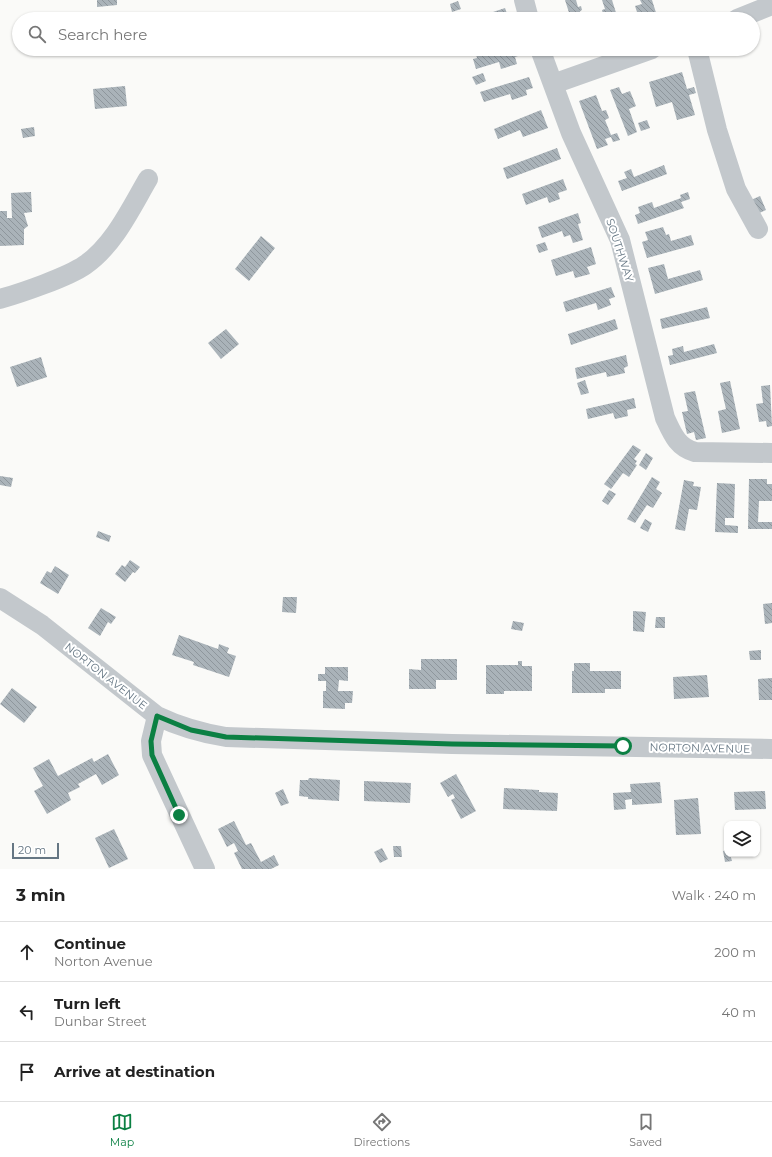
<!DOCTYPE html>
<meta charset="utf-8">
<style>
:root{--surface:#fff;--page:#f6f6f6;--text:#222;--muted:#767676;--line:#e0e0e0;--accent:#0b8043}
body{margin:0;font-family:Montserrat,sans-serif;background:var(--page);color:var(--text)}
.controls{position:absolute;right:12px;bottom:12px;display:grid;overflow:hidden;border-radius:8px;box-shadow:0 1px 3px #0004}
.controls button{width:36px;height:36px;display:grid;place-items:center;padding:0;border:0;border-bottom:1px solid var(--line);background:var(--surface);color:var(--text);font:20px sans-serif}
.scale{position:absolute;left:12px;bottom:10px;width:47px;box-sizing:border-box;padding-left:4px;border:2px solid #657683;border-top:0;font-size:11px;line-height:14px;white-space:nowrap;color:#657683;-webkit-text-stroke:3px #fff;paint-order:stroke}
.stop{position:absolute;width:12px;height:12px;margin:-9px;border:3px solid #0b8043;border-radius:50%;background:#fff}
.stop.end{background:#0b8043;border-color:#fff;box-shadow:0 1px 4px #0008}
.list{margin:0;padding:0;list-style:none}
h2{display:flex;justify-content:space-between;align-items:center;height:52px;margin:0;padding:0 16px;font-size:17px}
h2 small{font-size:13px;font-weight:400;color:var(--muted)}
.list li{display:grid;grid-template-columns:26px 1fr auto;gap:12px;align-items:center;box-sizing:border-box;height:60px;padding:0 16px;border-top:1px solid var(--line)}
.list b{display:block;font-size:15px;white-space:nowrap}
.list p{margin:0;font-size:13px;white-space:nowrap;color:var(--muted)}
.list em{font-size:13px;font-style:normal;color:var(--muted)}
.icon{flex:none;width:22px;height:22px;fill:none;stroke:currentColor;stroke-width:2;stroke-linecap:round;stroke-linejoin:round}
.map{position:relative;flex:none;width:772px;height:869px;overflow:hidden}
.search{position:absolute;background:var(--surface);box-shadow:0 1px 3px #0004;left:12px;right:12px;top:12px;height:44px;display:flex;align-items:center;gap:10px;box-sizing:border-box;padding:0 14px;border-radius:22px;color:var(--muted);font-size:15px}
.sheet{height:232px;background:var(--surface)}
nav{display:flex;justify-content:space-around;align-items:center;box-sizing:border-box;height:56px;border-top:1px solid var(--line);background:var(--surface);font-size:11px;color:var(--muted)}
nav a{display:grid;justify-items:center;gap:2px}
nav .on{color:var(--accent)}
.map>svg:first-child{display:block}
</style>
<div class="map">
<svg width="772" height="869" viewBox="0 0 772 869">
<defs>
<pattern id="building-back-hatch" width="6" height="6" patternUnits="userSpaceOnUse"><rect width="6" height="6" fill="#aab3b9"/><path d="M-1 5l2 2M0 0l6 6M5-1l2 2" fill="none" stroke="#8e969c"/></pattern>
</defs>
<rect width="100%" height="100%" fill="#fafaf8"/>
<path fill="url(#building-back-hatch)" d="M 97,0 L 117,0 L 117,5 L 97,7 Z
M 565,0 L 576,0 L 578,7 L 581,6 L 582,10 L 580,11 L 582,19 L 571,19 Z
M 602,0 L 612,0 L 618,19 L 591,19 L 591,17 L 603,14 L 602,10 L 605,9 Z
M 640,0 L 652,0 L 658,19 L 648,19 L 646,12 L 638,15 L 635,6 L 642,4 Z
M 458,1 L 461,9 L 452,12 L 450,4 Z
M 505,8 L 509,19 L 472,19 Z
M 503,49 L 516,49 L 518,56 L 515,57 L 517,64 L 501,69 L 499,62 L 476,69 L 473,59 L 477,58 L 476,54 L 489,50 L 490,53 Z
M 682,72 L 687,89 L 694,87 L 696,93 L 689,95 L 695,115 L 677,120 L 672,102 L 656,107 L 649,82 Z
M 483,73 L 486,81 L 476,85 L 472,77 Z
M 529,77 L 533,88 L 526,90 L 527,95 L 512,100 L 510,94 L 484,102 L 480,92 Z
M 125,86 L 127,106 L 95,109 L 93,89 Z
M 619,87 L 622,94 L 630,91 L 636,106 L 629,109 L 637,132 L 628,136 L 610,90 Z
M 596,95 L 602,111 L 606,110 L 609,118 L 605,120 L 611,135 L 617,133 L 620,140 L 613,142 L 611,137 L 605,139 L 608,145 L 597,149 L 579,101 Z
M 541,110 L 548,128 L 523,137 L 520,130 L 498,139 L 494,129 Z
M 647,120 L 650,128 L 641,131 L 638,123 Z
M 34,127 L 35,136 L 23,138 L 21,129 Z
M 557,148 L 561,159 L 507,179 L 503,168 Z
M 664,165 L 667,174 L 622,191 L 618,181 L 627,178 L 624,172 L 631,169 L 634,177 Z
M 563,179 L 567,190 L 558,193 L 560,199 L 549,203 L 547,197 L 526,205 L 522,194 Z
M 31,192 L 32,212 L 24,213 L 28,226 L 24,229 L 24,245 L 0,246 L 0,211 L 7,211 L 7,218 L 12,218 L 11,193 Z
M 688,192 L 690,199 L 681,202 L 684,208 L 638,224 L 635,215 L 640,213 L 638,207 L 652,202 L 654,208 L 681,198 L 680,195 Z
M 760,196 L 766,210 L 757,214 L 751,200 Z
M 578,213 L 581,223 L 578,224 L 583,240 L 573,243 L 570,235 L 564,237 L 562,231 L 542,238 L 538,227 Z
M 663,227 L 666,235 L 669,234 L 671,241 L 691,235 L 694,245 L 647,258 L 642,242 L 648,240 L 645,232 Z
M 261,236 L 275,248 L 249,281 L 235,269 Z
M 545,242 L 548,250 L 539,253 L 536,245 Z
M 591,247 L 596,264 L 587,267 L 590,274 L 575,278 L 573,271 L 556,276 L 551,260 Z
M 664,264 L 668,279 L 700,270 L 703,280 L 655,294 L 648,268 Z
M 611,287 L 615,297 L 609,299 L 611,305 L 598,310 L 596,303 L 566,312 L 563,302 Z
M 707,307 L 710,318 L 662,329 L 660,319 Z
M 615,319 L 618,329 L 571,345 L 568,334 Z
M 226,329 L 239,344 L 221,359 L 208,343 Z
M 714,344 L 717,353 L 670,365 L 668,356 L 673,355 L 672,349 L 683,346 L 684,352 Z
M 626,355 L 628,366 L 624,368 L 625,373 L 607,377 L 606,372 L 577,379 L 575,368 Z
M 41,357 L 47,377 L 17,387 L 10,367 Z
M 585,380 L 589,393 L 581,395 L 577,383 Z
M 730,381 L 740,429 L 722,433 L 718,411 L 726,409 L 720,383 Z
M 770,385 L 772,426 L 767,427 L 766,421 L 759,422 L 756,404 L 763,403 L 761,386 Z
M 695,391 L 706,438 L 696,440 L 694,432 L 687,434 L 682,412 L 688,411 L 684,393 Z
M 634,398 L 636,408 L 627,410 L 628,416 L 615,419 L 613,413 L 588,419 L 586,409 Z
M 633,445 L 641,450 L 634,459 L 637,461 L 635,464 L 637,465 L 629,477 L 623,473 L 611,489 L 604,484 Z
M 646,453 L 653,458 L 646,470 L 639,465 Z
M 0,476 L 13,478 L 11,487 L 0,485 Z
M 652,477 L 660,482 L 656,489 L 662,493 L 653,508 L 647,505 L 635,523 L 627,519 Z
M 749,479 L 767,479 L 767,484 L 772,484 L 772,501 L 759,501 L 758,522 L 772,522 L 772,529 L 748,529 Z
M 684,480 L 694,482 L 693,486 L 701,487 L 697,510 L 689,509 L 685,531 L 675,529 Z
M 717,483 L 735,484 L 734,518 L 725,518 L 725,525 L 738,526 L 738,533 L 715,532 Z
M 609,490 L 616,494 L 608,505 L 602,501 Z
M 645,519 L 652,523 L 648,532 L 640,528 Z
M 98,531 L 111,536 L 109,542 L 96,537 Z
M 130,560 L 140,567 L 135,573 L 133,572 L 125,582 L 115,574 L 122,565 L 125,567 Z
M 55,566 L 69,575 L 58,594 L 40,583 L 47,571 L 51,573 Z
M 283,597 L 297,597 L 296,613 L 282,612 Z
M 772,603 L 772,623 L 765,624 L 763,604 Z
M 101,608 L 116,617 L 111,624 L 108,622 L 100,636 L 88,628 Z
M 633,611 L 646,612 L 644,632 L 633,631 Z
M 656,617 L 665,617 L 665,628 L 655,628 Z
M 513,621 L 524,623 L 522,631 L 511,629 Z
M 179,635 L 218,649 L 219,644 L 229,648 L 227,653 L 236,656 L 229,677 L 193,665 L 194,662 L 172,655 Z
M 761,650 L 761,660 L 750,660 L 749,651 Z
M 421,659 L 457,659 L 457,680 L 436,680 L 436,689 L 409,689 L 409,669 L 421,670 Z
M 518,661 L 522,661 L 522,666 L 532,666 L 532,691 L 504,691 L 504,694 L 486,694 L 486,665 L 518,665 Z
M 574,663 L 590,663 L 590,671 L 621,671 L 621,689 L 605,689 L 605,693 L 572,693 L 572,671 L 574,671 Z
M 325,667 L 348,667 L 348,681 L 339,680 L 338,691 L 353,691 L 352,703 L 345,703 L 345,709 L 323,708 L 323,691 L 326,691 L 326,681 L 318,681 L 318,674 L 325,674 Z
M 707,675 L 709,697 L 674,699 L 673,677 Z
M 772,678 L 772,700 L 759,700 L 758,679 Z
M 12,688 L 37,707 L 24,723 L 0,704 Z
M 108,754 L 119,775 L 102,785 L 96,774 L 78,784 L 80,787 L 68,793 L 71,800 L 47,814 L 34,791 L 43,786 L 33,768 L 49,759 L 58,776 L 92,758 L 94,762 Z
M 456,774 L 476,811 L 461,819 L 451,800 L 455,798 L 453,794 L 448,797 L 440,783 Z
M 309,778 L 340,780 L 339,801 L 308,799 L 308,797 L 299,796 L 300,780 L 308,780 Z
M 364,781 L 411,783 L 410,803 L 364,801 Z
M 660,782 L 662,803 L 632,805 L 632,799 L 625,800 L 626,809 L 614,810 L 613,793 L 631,792 L 630,784 Z
M 504,788 L 539,790 L 539,792 L 558,793 L 557,811 L 503,809 Z
M 283,789 L 289,803 L 281,806 L 275,793 Z
M 765,791 L 766,809 L 735,810 L 734,792 Z
M 698,798 L 701,834 L 676,835 L 674,800 Z
M 234,821 L 246,845 L 251,843 L 261,862 L 274,855 L 279,865 L 271,869 L 242,869 L 234,853 L 238,851 L 234,843 L 227,847 L 218,829 Z
M 114,829 L 128,859 L 109,868 L 95,838 Z
M 393,846 L 401,846 L 402,857 L 394,857 Z
M 382,848 L 388,859 L 380,863 L 374,852 Z
M 727,850 L 727,854 L 730,854 L 732,861 L 725,862 L 723,851 Z"/>
<g fill="none" stroke-linecap="round" stroke-linejoin="round">
<path stroke="#c3c8cc" stroke-width="20" d="M 524,0 L 529,19
M 737,19 L 772,5
M 540,49 L 571,133 L 620,240 L 665,418 C 672,433 677,447 695,452 L 772,453
M 697,49 L 717,130 L 736,189 L 758,229
M 553,84 L 652,49
M 0,299 C 21,293 68,277 85,265 C 114,245 131,208 148,179
M 0,598 L 42,625 L 157,716 C 180,727 201,733 226,737 L 452,744 L 772,749
M 157,716 L 151,741 L 152,755 L 205,869"/>
</g>
<g fill="none" stroke-linecap="round" stroke-linejoin="round">
<path stroke="#0b8043" stroke-width="5" d="M 179,815 L 152,755 L 151,741 L 157,716 L 191,730 L 226,737 L 452,744 L 623,746"/>
</g>
<g text-anchor="middle" stroke-width="4" stroke-linejoin="round" paint-order="stroke">
<g font-size="11" fill="#657683" stroke="#fff">
<text transform="translate(620 250) rotate(72)" y="4">SOUTHWAY</text>
<text transform="translate(106 676) rotate(38)" y="4">NORTON AVENUE</text>
<text transform="translate(700 748) rotate(1)" y="4">NORTON AVENUE</text>
</g>
</g>
</svg>
<div class="controls">
<button><svg class="icon" aria-label="layers" viewBox="0 0 24 24"><path d="M12 4l9 5-9 5-9-5zM3 14l9 5 9-5"/></svg></button>
</div>
<div class="scale">20 m</div>
<div class="stop" style="left:623px;top:746px"></div>
<div class="stop end" style="left:179px;top:815px"></div>
<div class="search"><svg class="icon" aria-label="search" viewBox="0 0 24 24"><circle cx="10" cy="10" r="6"/><path d="M15 15l6 6"/></svg>Search here</div>
</div>
<section class="sheet">
<h2>3 min<small>Walk · 240 m</small></h2>
<ul class="list">
<li><svg class="icon" aria-label="ahead" viewBox="0 0 24 24"><path d="M12 20V5M6 11l6-6 6 6"/></svg><div><b>Continue</b><p>Norton Avenue</p></div><em>200 m</em></li>
<li><svg class="icon" aria-label="left" viewBox="0 0 24 24"><path d="M17 20v-9H6M10 6l-5 5 5 5"/></svg><div><b>Turn left</b><p>Dunbar Street</p></div><em>40 m</em></li>
<li><svg class="icon" aria-label="arrive" viewBox="0 0 24 24"><path d="M6 21V4h12l-3 4 3 4H6"/></svg><div><b>Arrive at destination</b></div></li>
</ul>
</section>
<nav>
<a class="on"><svg class="icon" aria-label="map" viewBox="0 0 24 24"><path d="M3 6l6-2 6 2 6-2v14l-6 2-6-2-6 2zM9 4v14M15 6v14"/></svg>Map</a>
<a><svg class="icon" aria-label="directions" viewBox="0 0 24 24"><path d="M12 3l9 9-9 9-9-9zM9 14v-3h6M13 9l2 2-2 2"/></svg>Directions</a>
<a><svg class="icon" aria-label="saved" viewBox="0 0 24 24"><path d="M7 4h10v16l-5-4-5 4z"/></svg>Saved</a>
</nav>
